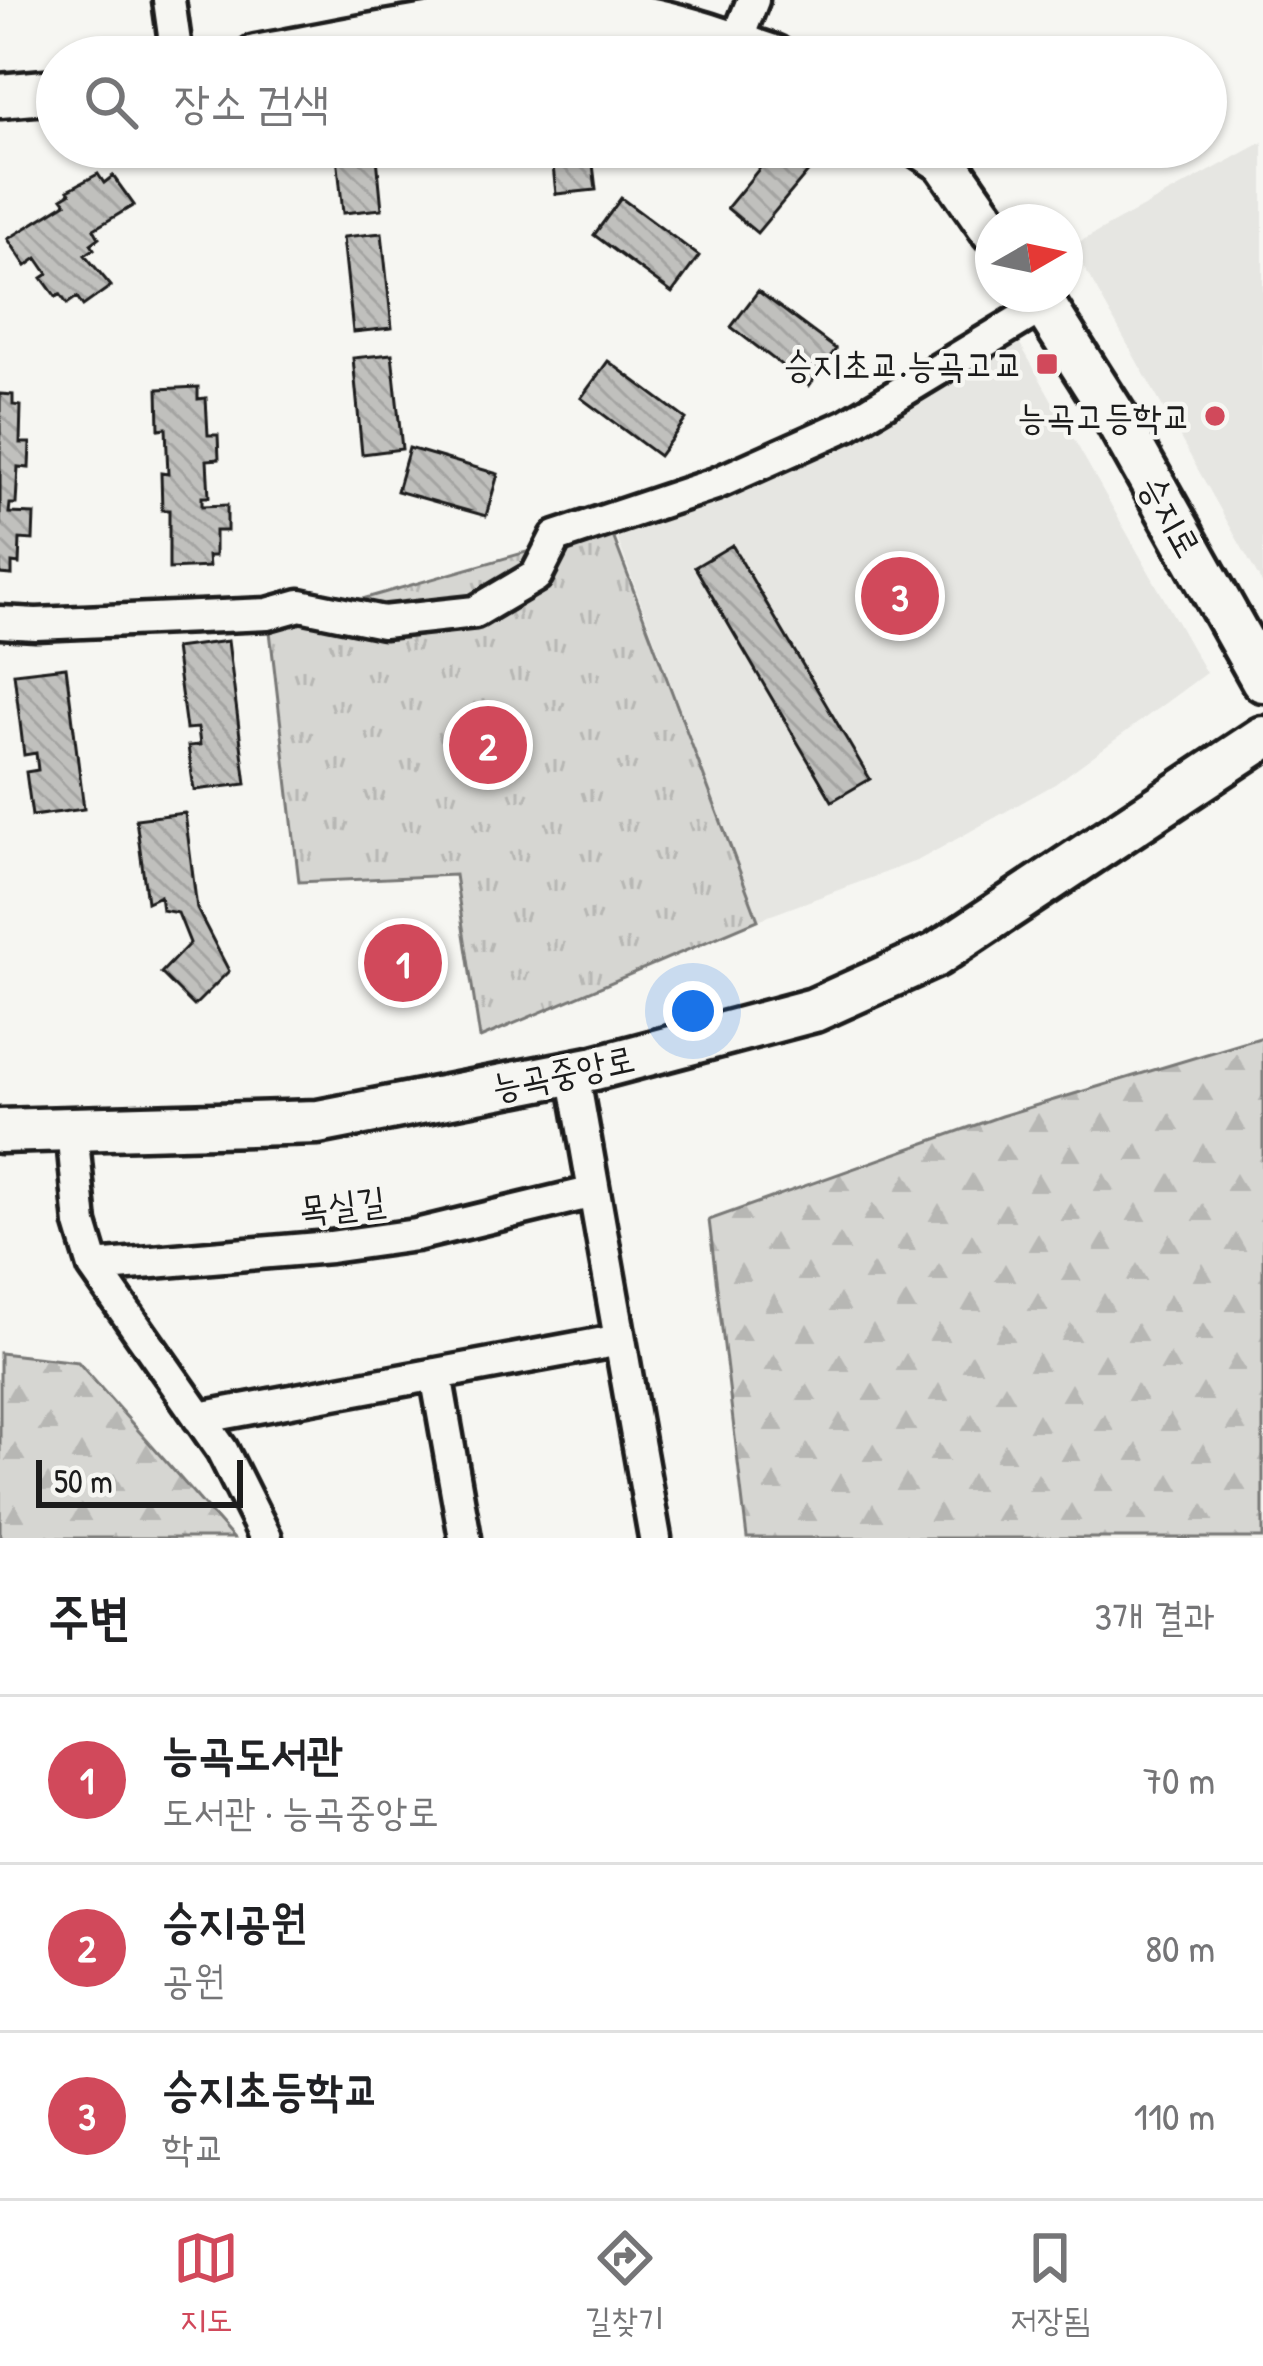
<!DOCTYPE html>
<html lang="ko">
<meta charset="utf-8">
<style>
:root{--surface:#fff;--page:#f2f2f2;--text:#202124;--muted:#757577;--line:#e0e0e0;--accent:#d1495b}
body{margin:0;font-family:"Patrick Hand","Poor Story",sans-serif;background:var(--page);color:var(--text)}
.compass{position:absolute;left:975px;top:204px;width:108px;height:108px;border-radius:50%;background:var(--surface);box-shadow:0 3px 9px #0004;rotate:81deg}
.scale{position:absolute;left:36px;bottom:30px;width:207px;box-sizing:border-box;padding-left:12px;border:6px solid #1c1c1c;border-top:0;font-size:33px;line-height:42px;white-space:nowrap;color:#1c1c1c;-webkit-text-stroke:9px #f6f6f2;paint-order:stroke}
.you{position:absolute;left:693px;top:1011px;width:42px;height:42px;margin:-30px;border:9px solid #fff;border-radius:50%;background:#1a73e8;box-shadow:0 0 0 18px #1a73e833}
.badge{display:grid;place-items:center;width:78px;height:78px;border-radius:50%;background:var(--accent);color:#fff;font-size:39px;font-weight:700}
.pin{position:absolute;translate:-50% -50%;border:6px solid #fff;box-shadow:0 3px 12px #0006}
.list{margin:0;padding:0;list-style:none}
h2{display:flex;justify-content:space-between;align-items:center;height:156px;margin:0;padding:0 48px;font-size:51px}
h2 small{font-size:39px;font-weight:400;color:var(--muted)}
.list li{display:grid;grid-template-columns:78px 1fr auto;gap:36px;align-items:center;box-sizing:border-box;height:168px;padding:0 48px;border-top:3px solid var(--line)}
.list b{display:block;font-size:45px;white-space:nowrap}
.list p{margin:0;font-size:39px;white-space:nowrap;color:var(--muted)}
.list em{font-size:39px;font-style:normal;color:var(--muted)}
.icon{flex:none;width:66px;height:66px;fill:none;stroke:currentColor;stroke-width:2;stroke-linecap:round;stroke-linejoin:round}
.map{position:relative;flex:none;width:1263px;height:1538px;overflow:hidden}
.search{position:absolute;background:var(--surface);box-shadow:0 3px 9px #0004;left:36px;right:36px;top:36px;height:132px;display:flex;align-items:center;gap:30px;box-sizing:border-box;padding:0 42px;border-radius:66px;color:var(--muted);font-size:45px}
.sheet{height:660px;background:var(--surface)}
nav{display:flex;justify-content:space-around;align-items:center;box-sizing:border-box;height:168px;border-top:3px solid var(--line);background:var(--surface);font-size:33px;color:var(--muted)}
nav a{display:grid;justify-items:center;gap:6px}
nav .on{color:var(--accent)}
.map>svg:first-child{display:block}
</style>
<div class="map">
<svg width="1263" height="1538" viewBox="0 0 1263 1538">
<defs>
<pattern id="forest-firs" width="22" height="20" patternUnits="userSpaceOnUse" patternTransform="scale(3)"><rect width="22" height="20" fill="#d6d6d2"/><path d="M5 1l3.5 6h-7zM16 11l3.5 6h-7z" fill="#b7b7b4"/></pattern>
<pattern id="park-tufts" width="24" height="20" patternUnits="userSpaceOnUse" patternTransform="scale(3)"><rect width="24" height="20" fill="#d6d6d2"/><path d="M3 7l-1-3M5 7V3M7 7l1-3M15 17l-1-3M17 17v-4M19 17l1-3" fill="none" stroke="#b7b7b4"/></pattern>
<pattern id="building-back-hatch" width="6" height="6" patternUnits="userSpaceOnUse" patternTransform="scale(3)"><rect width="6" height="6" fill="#c0c0bd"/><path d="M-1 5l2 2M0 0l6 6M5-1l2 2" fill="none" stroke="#a4a4a2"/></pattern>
</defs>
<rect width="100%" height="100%" fill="#f6f6f2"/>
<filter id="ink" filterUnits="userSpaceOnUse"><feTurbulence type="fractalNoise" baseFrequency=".00833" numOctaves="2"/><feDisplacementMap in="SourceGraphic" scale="24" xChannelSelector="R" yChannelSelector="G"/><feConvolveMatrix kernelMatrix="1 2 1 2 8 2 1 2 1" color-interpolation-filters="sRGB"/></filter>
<g filter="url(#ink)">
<path fill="#e6e6e2" d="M 1263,142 L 1263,585 L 1072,246 Z
M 1010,326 L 1206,673 L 1055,784 L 919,860 L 758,920 L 610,519 L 715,484 Z"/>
<path fill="url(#forest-firs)" stroke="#797977" stroke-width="3" d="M 1263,1037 L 1263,1538 L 747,1538 L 709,1220 L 1001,1116 Z
M 0,1353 L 78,1362 L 233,1538 L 0,1538 Z"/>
<path fill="url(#park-tufts)" stroke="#797977" stroke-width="3" d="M 610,528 L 758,920 L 480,1038 L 455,875 L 299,882 L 268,614 L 303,616 Z"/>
<path fill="url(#building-back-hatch)" stroke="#1c1c1c" stroke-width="3" d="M 336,147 L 376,147 L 382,209 L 343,213 Z
M 551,147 L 591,147 L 596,190 L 556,194 Z
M 777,147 L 813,147 L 822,155 L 757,233 L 727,208 Z
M 98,174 L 104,183 L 113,176 L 134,205 L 94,229 L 99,238 L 91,244 L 94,249 L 85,255 L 111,286 L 83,306 L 77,297 L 67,304 L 60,294 L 56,297 L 42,278 L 48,274 L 37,258 L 26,266 L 8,239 L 66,203 L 62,198 L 70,193 L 68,190 Z
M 621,198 L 699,256 L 672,293 L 594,235 Z
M 382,233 L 392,328 L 353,332 L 343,237 Z
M 758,291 L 836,349 L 809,386 L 731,327 Z
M 392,354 L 402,449 L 362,454 L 353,358 Z
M 608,361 L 686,419 L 659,456 L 581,398 Z
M 198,387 L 198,399 L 206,398 L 208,435 L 218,435 L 219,459 L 207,460 L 209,497 L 202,497 L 202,506 L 227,505 L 227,531 L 215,531 L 215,556 L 208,556 L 209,567 L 169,569 L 169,510 L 162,510 L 161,473 L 168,474 L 166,428 L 159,429 L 158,389 Z
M 0,394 L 13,395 L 13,405 L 21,406 L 20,443 L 30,443 L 29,468 L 18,467 L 16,504 L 10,504 L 9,513 L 34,514 L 33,540 L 20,539 L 19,564 L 12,563 L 12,575 L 0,574 Z
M 409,448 L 498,474 L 486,516 L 397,491 Z
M 732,545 L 870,779 L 832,801 L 695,567 Z
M 228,641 L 246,784 L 194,790 L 188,746 L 200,745 L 198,728 L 186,729 L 175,648 Z
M 66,667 L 84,809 L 32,816 L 26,772 L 38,770 L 36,753 L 24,755 L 14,673 Z
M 185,813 L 197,909 L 229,971 L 194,1006 L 161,973 L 190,943 L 178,913 L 162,910 L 160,896 L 147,902 L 136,819 Z"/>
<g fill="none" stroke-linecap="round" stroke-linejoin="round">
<defs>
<path id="street" d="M 169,0 L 177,57
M 735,45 L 753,0
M 0,622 L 36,624 L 268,614 L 300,605 L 383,622 L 475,612 L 536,576 L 556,537 L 715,484 L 847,425 L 1045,305
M 573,1072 L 655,1538
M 72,1129 L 81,1224 L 94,1267 L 222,1450 L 266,1538
M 94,1267 L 330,1247 L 416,1235 L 594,1192
M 436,1374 L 465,1538
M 199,1418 L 620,1340"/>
<path id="secondary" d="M 256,57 C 376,36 519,0 641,18 C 686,26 730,43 773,57
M 0,96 L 57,91
M 922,147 L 945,162 L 993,231
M 1037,294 L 1117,420 L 1263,680
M 0,1131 L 318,1122 L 595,1068 L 814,1010 L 936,955 L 1263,738"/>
</defs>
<use href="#street" stroke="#1c1c1c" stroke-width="39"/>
<use href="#secondary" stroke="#1c1c1c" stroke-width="51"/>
<use href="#street" stroke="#f6f6f2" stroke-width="30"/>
<use href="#secondary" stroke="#f6f6f2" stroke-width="42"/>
</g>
</g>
<g fill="#d1495b" stroke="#f6f6f2" stroke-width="4.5">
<rect x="1035" y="352" width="24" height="24" rx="6"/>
<circle cx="1215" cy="416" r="12"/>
</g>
<g text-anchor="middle" stroke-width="9" stroke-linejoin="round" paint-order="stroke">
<g font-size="36" fill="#1c1c1c" stroke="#f6f6f2" text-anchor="end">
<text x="1023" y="377">승지초교.능곡고교</text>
<text x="1191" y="429">능곡고등학교</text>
</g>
<g font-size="36" fill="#1c1c1c" stroke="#f6f6f2">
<text transform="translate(1171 516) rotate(61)" y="13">승지로</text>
<text transform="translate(563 1072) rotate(-12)" y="13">능곡중앙로</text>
<text transform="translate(342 1204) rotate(-7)" y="13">목실길</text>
</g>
</g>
</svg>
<svg class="compass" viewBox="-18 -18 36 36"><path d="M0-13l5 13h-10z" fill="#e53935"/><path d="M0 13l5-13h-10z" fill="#757577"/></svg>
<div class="scale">50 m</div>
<div class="you"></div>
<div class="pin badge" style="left:403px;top:963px">1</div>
<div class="pin badge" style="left:488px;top:745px">2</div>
<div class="pin badge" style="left:900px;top:596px">3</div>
<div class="search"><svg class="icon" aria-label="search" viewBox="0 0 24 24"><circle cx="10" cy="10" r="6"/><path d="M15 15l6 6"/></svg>장소 검색</div>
</div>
<section class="sheet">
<h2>주변<small>3개 결과</small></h2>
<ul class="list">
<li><span class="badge">1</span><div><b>능곡도서관</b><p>도서관 · 능곡중앙로</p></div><em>70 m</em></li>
<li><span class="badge">2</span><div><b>승지공원</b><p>공원</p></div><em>80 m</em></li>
<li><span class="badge">3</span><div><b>승지초등학교</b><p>학교</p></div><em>110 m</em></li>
</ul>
</section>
<nav>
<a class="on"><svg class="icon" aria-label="map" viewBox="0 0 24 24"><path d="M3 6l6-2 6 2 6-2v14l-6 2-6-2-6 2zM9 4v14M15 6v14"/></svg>지도</a>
<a><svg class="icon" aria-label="directions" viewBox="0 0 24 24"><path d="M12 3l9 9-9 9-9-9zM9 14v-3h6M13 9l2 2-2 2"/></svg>길찾기</a>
<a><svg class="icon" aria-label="saved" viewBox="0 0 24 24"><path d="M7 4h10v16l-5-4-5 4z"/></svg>저장됨</a>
</nav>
